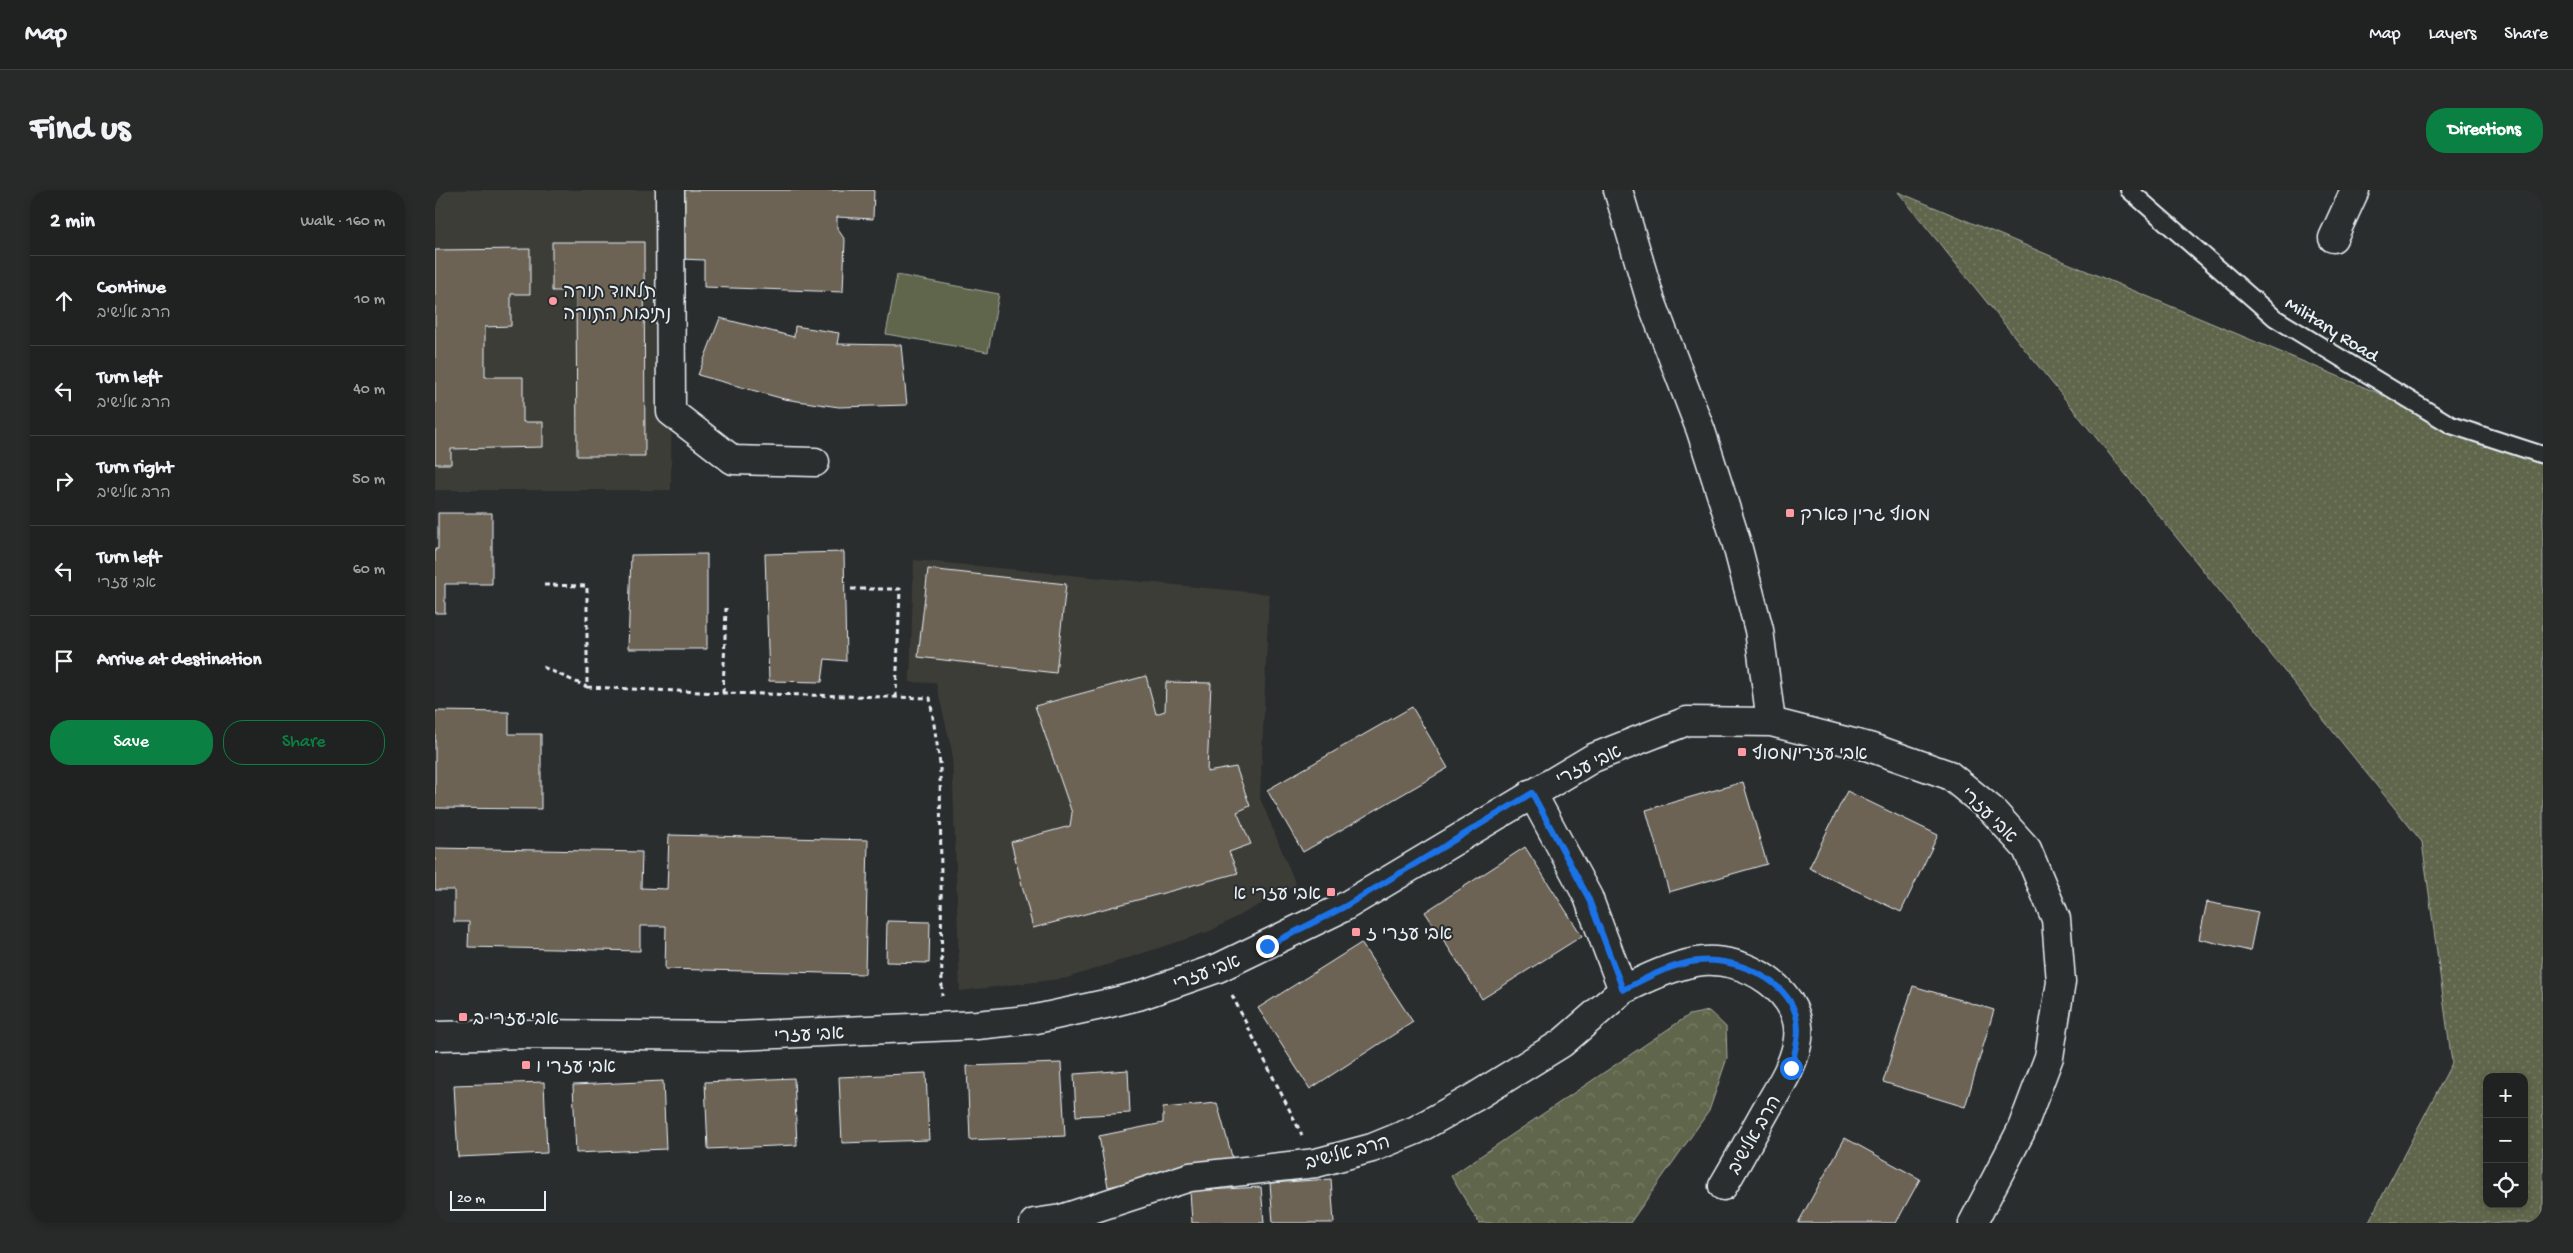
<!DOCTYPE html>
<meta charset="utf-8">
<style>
:root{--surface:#202222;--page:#282a2a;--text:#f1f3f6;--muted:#a2a4a5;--line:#3d3f40;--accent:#0b8043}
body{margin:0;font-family:"Gochi Hand","Playpen Sans Hebrew",sans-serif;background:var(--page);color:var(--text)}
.controls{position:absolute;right:15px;bottom:15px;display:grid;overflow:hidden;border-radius:10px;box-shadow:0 2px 8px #0003}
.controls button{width:45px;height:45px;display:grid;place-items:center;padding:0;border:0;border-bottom:1px solid var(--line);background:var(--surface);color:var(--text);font:25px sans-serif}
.scale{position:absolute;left:15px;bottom:12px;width:96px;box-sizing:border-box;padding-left:5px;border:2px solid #e8f1f8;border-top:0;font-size:14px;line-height:18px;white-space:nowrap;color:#e8f1f8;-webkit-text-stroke:4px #2a2d2e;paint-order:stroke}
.stop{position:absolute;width:15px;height:15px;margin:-11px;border:4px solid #1a73e8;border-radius:50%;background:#fff}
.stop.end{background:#1a73e8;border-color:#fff;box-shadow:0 1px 5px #0008}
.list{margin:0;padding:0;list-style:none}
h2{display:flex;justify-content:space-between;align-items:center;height:65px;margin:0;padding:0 20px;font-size:21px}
h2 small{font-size:16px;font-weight:400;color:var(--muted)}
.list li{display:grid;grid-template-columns:32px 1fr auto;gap:15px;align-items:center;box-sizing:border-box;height:90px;padding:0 20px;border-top:1px solid var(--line)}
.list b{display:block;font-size:19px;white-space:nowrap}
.list p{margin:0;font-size:16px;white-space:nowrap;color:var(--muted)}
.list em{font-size:16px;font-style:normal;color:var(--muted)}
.actions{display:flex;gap:10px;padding:15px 20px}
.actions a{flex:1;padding:11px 0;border:1px solid var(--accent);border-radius:20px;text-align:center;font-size:18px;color:var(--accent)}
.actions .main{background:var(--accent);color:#fff}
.icon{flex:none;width:28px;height:28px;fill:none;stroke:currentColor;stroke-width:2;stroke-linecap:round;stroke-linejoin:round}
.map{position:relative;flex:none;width:2108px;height:1033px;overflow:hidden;border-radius:20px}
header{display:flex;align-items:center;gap:30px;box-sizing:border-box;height:70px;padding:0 25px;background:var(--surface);border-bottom:1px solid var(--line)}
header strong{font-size:24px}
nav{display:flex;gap:28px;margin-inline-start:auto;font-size:18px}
.intro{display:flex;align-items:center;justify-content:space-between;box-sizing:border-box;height:120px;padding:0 30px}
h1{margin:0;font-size:35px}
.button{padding:12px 22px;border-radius:20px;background:var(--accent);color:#fff;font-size:18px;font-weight:700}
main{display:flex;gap:30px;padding:0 30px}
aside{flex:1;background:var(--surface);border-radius:20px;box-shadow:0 2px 8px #0003}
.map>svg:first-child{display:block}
</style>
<header>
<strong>Map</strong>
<nav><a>Map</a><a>Layers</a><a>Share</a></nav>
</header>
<div class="intro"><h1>Find us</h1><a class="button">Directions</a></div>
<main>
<aside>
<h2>2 min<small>Walk · 160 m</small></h2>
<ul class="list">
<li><svg class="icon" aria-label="ahead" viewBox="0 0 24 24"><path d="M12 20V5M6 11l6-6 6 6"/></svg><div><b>Continue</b><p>הרב אלישיב</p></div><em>10 m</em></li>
<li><svg class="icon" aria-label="left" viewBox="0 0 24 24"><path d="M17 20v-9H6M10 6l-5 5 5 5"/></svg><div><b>Turn left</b><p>הרב אלישיב</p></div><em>40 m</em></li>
<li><svg class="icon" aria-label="right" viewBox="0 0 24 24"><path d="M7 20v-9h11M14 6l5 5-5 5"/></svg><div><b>Turn right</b><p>הרב אלישיב</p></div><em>50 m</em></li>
<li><svg class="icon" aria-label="left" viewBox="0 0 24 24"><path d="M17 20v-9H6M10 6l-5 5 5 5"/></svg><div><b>Turn left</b><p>אבי עזרי</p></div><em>60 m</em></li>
<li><svg class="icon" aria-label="arrive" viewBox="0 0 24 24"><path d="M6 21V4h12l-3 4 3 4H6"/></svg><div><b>Arrive at destination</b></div></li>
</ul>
<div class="actions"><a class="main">Save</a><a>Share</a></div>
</aside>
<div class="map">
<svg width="2108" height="1033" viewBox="0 0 2108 1033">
<defs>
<pattern id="grass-dots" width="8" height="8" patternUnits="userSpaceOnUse" patternTransform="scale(1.25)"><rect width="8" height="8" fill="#61664c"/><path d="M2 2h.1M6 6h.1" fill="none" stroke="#787c67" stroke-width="1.8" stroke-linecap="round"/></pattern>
<pattern id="forest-crowns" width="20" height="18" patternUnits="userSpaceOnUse" patternTransform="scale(1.25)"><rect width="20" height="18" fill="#61664c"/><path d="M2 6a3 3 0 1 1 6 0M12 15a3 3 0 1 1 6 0" fill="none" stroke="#787c67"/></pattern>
</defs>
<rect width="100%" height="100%" fill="#2a2d2e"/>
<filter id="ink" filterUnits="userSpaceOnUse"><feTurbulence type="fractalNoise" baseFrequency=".02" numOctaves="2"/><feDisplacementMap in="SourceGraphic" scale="10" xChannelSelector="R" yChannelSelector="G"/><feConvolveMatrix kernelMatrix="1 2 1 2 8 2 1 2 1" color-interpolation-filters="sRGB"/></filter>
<g filter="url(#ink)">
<path fill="#3e3d39" d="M 0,0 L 237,0 L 236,300 L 0,300 Z
M 479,370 L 834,404 L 825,608 L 861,695 L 775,741 L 632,788 L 525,801 L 517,561 L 501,493 L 475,492 Z"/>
<path fill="url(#grass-dots)" stroke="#a4aca2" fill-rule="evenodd" d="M 1463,2 L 2108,272 L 2108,1033 L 1933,1033 L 2017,873 L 1987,652 ZM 2052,887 L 2089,887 L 2089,1014 L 2052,1014 Z"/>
<path fill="url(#forest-crowns)" stroke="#a4aca2" d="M 1274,821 L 1291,837 L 1292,868 L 1274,921 L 1195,1033 L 1044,1033 L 1016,986 L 1254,825 Z"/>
<path fill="#61664c" stroke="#a4aca2" d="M 462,85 L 564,104 L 553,162 L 451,144 Z"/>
<path fill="#6d6354" stroke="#e8f1f8" d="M 247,0 L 439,0 L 438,29 L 402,27 L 402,38 L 410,50 L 408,102 L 269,97 L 269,70 L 245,69 Z
M 117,52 L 209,52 L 210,266 L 142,266 L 141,101 L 117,101 Z
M 95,59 L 95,104 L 76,104 L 76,136 L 50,137 L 50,187 L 88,187 L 88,232 L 108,232 L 108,257 L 16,259 L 16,274 L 0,274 L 0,60 Z
M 285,128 L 359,147 L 360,136 L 404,143 L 402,154 L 466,155 L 472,215 L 404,217 L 349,209 L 263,185 Z
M 3,323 L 57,323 L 57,394 L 10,394 L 10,423 L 0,423 L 0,359 L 3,359 Z
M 409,362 L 411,471 L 390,469 L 387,492 L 334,491 L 330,364 Z
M 272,364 L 272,459 L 193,459 L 196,365 Z
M 493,379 L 631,394 L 621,483 L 483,467 Z
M 711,486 L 721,524 L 730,521 L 731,492 L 776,493 L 772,582 L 801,577 L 815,616 L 802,622 L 816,654 L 794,662 L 803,683 L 598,738 L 576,652 L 635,636 L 637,623 L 600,516 Z
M 977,517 L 1013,578 L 868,662 L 832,600 Z
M 0,521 L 74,522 L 74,544 L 106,544 L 106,619 L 0,618 Z
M 1308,592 L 1332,674 L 1234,702 L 1211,620 Z
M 1412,601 L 1503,645 L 1466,722 L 1374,678 Z
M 234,645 L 433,650 L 430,784 L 230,779 L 231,736 L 205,736 L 205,761 L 33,757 L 34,732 L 19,732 L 19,700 L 0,700 L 0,658 L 207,662 L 206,698 L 232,699 Z
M 1090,657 L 1147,746 L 1047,809 L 990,722 Z
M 1772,712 L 1823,722 L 1815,761 L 1764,749 Z
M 452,731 L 495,732 L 494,773 L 451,772 Z
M 926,753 L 978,832 L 875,899 L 823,818 Z
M 1478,796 L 1559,820 L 1530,917 L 1448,892 Z
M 626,873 L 630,946 L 535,950 L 532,876 Z
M 693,880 L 695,923 L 641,926 L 639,884 Z
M 491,883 L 494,950 L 407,953 L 404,887 Z
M 359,888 L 362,955 L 273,959 L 270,892 Z
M 228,891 L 231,959 L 141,963 L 138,895 Z
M 109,892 L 112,963 L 23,967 L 19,895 Z
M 782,913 L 798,970 L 673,997 L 664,946 L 728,933 L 728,918 Z
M 1410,948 L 1485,989 L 1461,1033 L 1363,1033 Z
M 896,989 L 899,1033 L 838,1033 L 835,993 Z
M 826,997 L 829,1033 L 757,1033 L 755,1001 Z"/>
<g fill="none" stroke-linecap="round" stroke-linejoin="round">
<defs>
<path id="service" d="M 1694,0 L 1840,128 L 2016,235 L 2108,265"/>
<path id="minor" d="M 235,0 L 236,222 L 298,270 L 380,272
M 1183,0 L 1215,108 L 1266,241 L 1301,351 L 1324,440 L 1336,532
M 1898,48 L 1920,0
M 1188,800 C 1212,788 1235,777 1261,772 C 1307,763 1374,803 1362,855 C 1357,879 1343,899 1331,920 C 1317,945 1303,971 1288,996
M 0,846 L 95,844 L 301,846 L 542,835 L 601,829 L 675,813 L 703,806 L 783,778 L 909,717 L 1158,568 L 1252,531 L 1336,532 L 1434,557 L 1514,585 L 1557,620 L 1592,659 L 1621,729 L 1626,792 L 1614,867 L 1586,941 L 1538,1033
M 599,1033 L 626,1029 L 755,987 L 881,973 L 937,958 L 981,940 L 1040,907 L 1127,853 L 1188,800 L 1153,707 L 1097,603"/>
</defs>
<use href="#service" stroke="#e8f1f8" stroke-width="20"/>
<use href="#minor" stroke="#e8f1f8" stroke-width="31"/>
<path stroke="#e8f1f8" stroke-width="3" stroke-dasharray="5 4" stroke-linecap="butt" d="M 109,395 L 152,396 L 152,497 L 288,503 L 495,508 L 505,574 L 507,806
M 416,399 L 465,399 L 461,506
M 108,477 L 152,497
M 288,503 L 291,418
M 797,805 L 867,945"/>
<use href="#service" stroke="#2a2d2e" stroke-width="16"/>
<use href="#minor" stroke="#2a2d2e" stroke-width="28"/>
</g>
</g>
<g fill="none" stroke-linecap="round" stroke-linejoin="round" filter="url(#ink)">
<path stroke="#1a73e8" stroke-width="6" d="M 832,756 L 909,717 L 1097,603 L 1153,707 L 1188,800 C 1211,788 1236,774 1263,771 C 1299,767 1350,788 1361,825 C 1366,843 1360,861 1356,878"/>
</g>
<g fill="#ff9aa2" stroke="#2a2d2e" stroke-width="2">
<circle cx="118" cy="111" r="5"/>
<rect x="1350" y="318" width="10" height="10" rx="2.5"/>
<rect x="1302" y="557" width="10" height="10" rx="2.5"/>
<rect x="891" y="697" width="10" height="10" rx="2.5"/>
<rect x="916" y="737" width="10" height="10" rx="2.5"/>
<rect x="23" y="822" width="10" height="10" rx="2.5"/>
<rect x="86" y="870" width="10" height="10" rx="2.5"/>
</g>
<g text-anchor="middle" stroke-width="4" stroke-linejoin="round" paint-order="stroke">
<g font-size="19" fill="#e8f1f8" stroke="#2a2d2e" text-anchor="start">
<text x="128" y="107">תלמוד תורה<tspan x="128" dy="22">נתיבות התורה</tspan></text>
<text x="1365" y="330">מסוף גרין פארק</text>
<text x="1317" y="569">אבי עזרי/מסוף</text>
<text x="886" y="709" text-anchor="end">אבי עזרי א</text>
<text x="931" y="749">אבי עזרי ז</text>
<text x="38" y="834">אבי עזרי ב</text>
<text x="101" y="882">אבי עזרי ו</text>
</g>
<g font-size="19" fill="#e8f1f8" stroke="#2a2d2e">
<text transform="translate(1898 138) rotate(32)" y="7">Military Road</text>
<text transform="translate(1153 574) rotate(-26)" y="7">אבי עזרי</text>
<text transform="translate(1555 624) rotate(44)" y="7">אבי עזרי</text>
<text transform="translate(771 781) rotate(-21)" y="7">אבי עזרי</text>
<text transform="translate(374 843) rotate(-3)" y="7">אבי עזרי</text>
<text transform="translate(1318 944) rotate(-60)" y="7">הרב אלישיב</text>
<text transform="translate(912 961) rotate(-15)" y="7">הרב אלישיב</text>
</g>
</g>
</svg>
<div class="controls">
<button>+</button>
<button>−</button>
<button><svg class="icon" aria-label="locate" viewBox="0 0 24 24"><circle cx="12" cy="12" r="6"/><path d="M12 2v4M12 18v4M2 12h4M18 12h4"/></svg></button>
</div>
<div class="scale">20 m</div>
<div class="stop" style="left:1356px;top:878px"></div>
<div class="stop end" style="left:832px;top:756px"></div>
</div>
</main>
